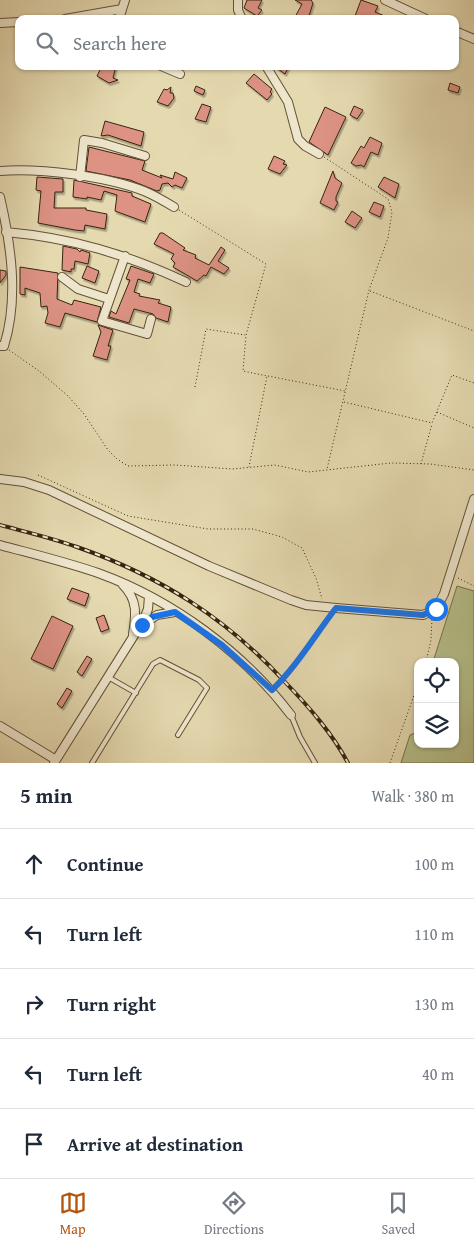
<!DOCTYPE html>
<meta charset="utf-8">
<style>
:root{--surface:#fff;--page:#f6f6f7;--text:#1f2937;--muted:#747a83;--line:#e0e1e3;--accent:#b45309}
body{margin:0;font-family:"Gentium Book Plus",serif;background:var(--page);color:var(--text)}
.controls{position:absolute;right:15px;bottom:15px;display:grid;overflow:hidden;border-radius:10px;box-shadow:0 1px 4px #0004}
.controls button{width:45px;height:45px;display:grid;place-items:center;padding:0;border:0;border-bottom:1px solid var(--line);background:var(--surface);color:var(--text);font:25px sans-serif}
.stop{position:absolute;width:15px;height:15px;margin:-11px;border:4px solid #1a73e8;border-radius:50%;background:#fff}
.stop.end{background:#1a73e8;border-color:#fff;box-shadow:0 1px 5px #0008}
.list{margin:0;padding:0;list-style:none}
h2{display:flex;justify-content:space-between;align-items:center;height:65px;margin:0;padding:0 20px;font-size:21px}
h2 small{font-size:16px;font-weight:400;color:var(--muted)}
.list li{display:grid;grid-template-columns:32px 1fr auto;gap:15px;align-items:center;box-sizing:border-box;height:70px;padding:0 20px;border-top:1px solid var(--line)}
.list b{display:block;font-size:19px;white-space:nowrap}
.list em{font-size:16px;font-style:normal;color:var(--muted)}
.icon{flex:none;width:28px;height:28px;fill:none;stroke:currentColor;stroke-width:2;stroke-linecap:round;stroke-linejoin:round}
.map{position:relative;flex:none;width:474px;height:763px;overflow:hidden}
.search{position:absolute;background:var(--surface);box-shadow:0 1px 4px #0004;left:15px;right:15px;top:15px;height:55px;display:flex;align-items:center;gap:12px;box-sizing:border-box;padding:0 18px;border-radius:10px;color:var(--muted);font-size:19px}
.sheet{height:415px;background:var(--surface)}
nav{display:flex;justify-content:space-around;align-items:center;box-sizing:border-box;height:70px;border-top:1px solid var(--line);background:var(--surface);font-size:14px;color:var(--muted)}
nav a{display:grid;justify-items:center;gap:2px}
nav .on{color:var(--accent)}
.map>svg:first-child{display:block}
</style>
<div class="map">
<svg width="474" height="763" viewBox="0 0 474 763">
<defs>
<filter id="shadow"><feDropShadow dx="1.5" dy="2.5" stdDeviation="0" flood-color="#0004"/></filter>
</defs>
<rect width="100%" height="100%" fill="#e5d9b0"/>
<filter id="stains"><feTurbulence type="fractalNoise" baseFrequency=".004" numOctaves="4"/><feColorMatrix values="0 0 0 0 .2 0 0 0 0 .09 0 0 0 0 .02 0 0 0 .5 -.17"/></filter>
<radialGradient id="worn" r=".72"><stop offset=".6" stop-color="#630" stop-opacity="0"/><stop offset="1" stop-color="#630" stop-opacity=".3"/></radialGradient>
<path fill="#b6bf8a" stroke="#77724d" d="M 457,586 L 474,591 L 474,763 L 401,763 L 410,735 L 418,732 L 418,744 L 455,744 L 455,662 L 433,662 Z"/>
<path fill="#dd9284" stroke="#382410" filter="url(#shadow)" d="M 247,0 L 262,0 L 258,8 L 262,10 L 257,16 L 244,8 Z
M 295,0 L 311,0 L 313,3 L 309,16 L 304,19 L 294,19 L 302,4 Z
M 361,0 L 378,6 L 375,12 L 392,19 L 364,19 L 355,16 Z
M 102,66 L 116,66 L 113,78 L 118,80 L 109,83 L 97,76 Z
M 274,66 L 289,66 L 285,74 Z
M 254,74 L 272,89 L 270,92 L 272,94 L 267,100 L 246,83 Z
M 450,83 L 460,87 L 458,93 L 448,90 Z
M 196,86 L 205,90 L 203,95 L 194,91 Z
M 171,87 L 170,93 L 173,93 L 174,98 L 168,106 L 157,102 L 164,89 L 167,90 Z
M 202,104 L 211,107 L 206,122 L 195,119 Z
M 354,106 L 363,110 L 357,119 L 350,115 Z
M 325,107 L 346,117 L 328,155 L 309,142 Z
M 105,121 L 144,132 L 141,146 L 108,135 L 101,136 Z
M 370,137 L 382,143 L 378,155 L 371,152 L 364,167 L 361,165 L 356,166 L 351,163 L 361,146 L 364,148 Z
M 89,147 L 145,161 L 142,170 L 162,178 L 160,175 L 173,179 L 175,172 L 187,178 L 182,188 L 175,185 L 172,187 L 168,183 L 162,184 L 160,190 L 157,191 L 130,180 L 86,171 Z
M 274,156 L 285,161 L 283,164 L 287,165 L 280,174 L 268,169 Z
M 333,171 L 335,178 L 342,183 L 336,197 L 336,201 L 338,202 L 334,210 L 320,203 Z
M 37,177 L 63,179 L 63,192 L 55,192 L 54,208 L 86,208 L 86,210 L 107,214 L 105,229 L 85,225 L 84,231 L 75,230 L 38,223 L 41,191 L 36,190 Z
M 384,177 L 399,184 L 395,198 L 378,187 Z
M 74,180 L 132,193 L 132,196 L 151,204 L 145,222 L 115,211 L 117,195 L 104,191 L 101,200 L 87,197 L 87,199 L 73,197 Z
M 374,202 L 384,206 L 380,217 L 369,212 Z
M 352,211 L 362,218 L 355,228 L 345,222 Z
M 160,233 L 163,233 L 185,248 L 183,250 L 196,255 L 195,258 L 209,265 L 221,247 L 225,250 L 218,261 L 229,268 L 224,274 L 211,267 L 206,276 L 204,275 L 197,281 L 173,267 L 175,263 L 171,259 L 174,254 L 154,244 Z
M 63,246 L 77,249 L 80,252 L 81,250 L 90,253 L 88,264 L 75,261 L 74,269 L 71,269 L 71,272 L 62,270 Z
M 87,266 L 99,271 L 95,283 L 82,278 Z
M 131,266 L 154,274 L 150,283 L 138,279 L 134,292 L 140,294 L 139,296 L 160,300 L 158,303 L 171,307 L 168,322 L 156,318 L 153,314 L 134,309 L 129,323 L 109,317 L 111,311 L 116,314 L 130,280 L 126,279 Z
M 20,267 L 58,273 L 57,299 L 72,305 L 74,300 L 101,307 L 97,322 L 65,313 L 60,327 L 45,323 L 48,313 L 47,306 L 41,307 L 40,293 L 25,288 L 25,295 L 20,294 Z
M 0,270 L 6,271 L 6,275 L 0,283 Z
M 98,325 L 113,330 L 108,346 L 111,346 L 107,360 L 93,356 L 101,332 Z
M 72,588 L 89,594 L 85,606 L 67,599 Z
M 104,615 L 109,629 L 101,632 L 96,618 Z
M 52,616 L 73,626 L 53,669 L 31,659 Z
M 87,656 L 92,659 L 82,676 L 77,672 Z
M 67,688 L 72,691 L 62,708 L 57,704 Z"/>
<g fill="none" stroke-linecap="round" stroke-linejoin="round">
<defs>
<path id="service" d="M 108,677 L 136,693
M 291,715 L 300,737 L 315,763
M 92,763 L 153,664 L 160,660 L 199,680 L 207,688 L 178,735"/>
<path id="minor" d="M 238,0 L 238,10 L 242,19
M 385,0 L 426,19
M 65,19 L 122,9
M 119,19 L 125,0
M 0,23 L 19,22
M 455,31 L 474,39
M 161,66 L 180,74
M 266,66 L 288,102 L 298,139 L 305,146 L 319,154
M 0,171 C 41,168 105,176 144,191 C 154,195 164,201 174,207
M 80,177 L 84,140 L 102,143 L 145,156
M 0,197 C 11,245 19,298 4,346 L 0,346
M 6,232 C 72,238 126,254 186,282
M 125,256 L 102,321 L 147,334 L 151,319
M 62,277 L 78,289 L 109,299
M 0,479 L 24,482 L 49,490 L 209,566 L 291,600 L 306,605 L 336,608 L 423,615 L 436,609 L 444,594 L 474,499
M 0,545 C 33,554 66,562 98,573 C 173,600 244,653 291,715
M 123,585 C 138,600 136,615 133,634
M 144,624 L 157,615 L 175,612
M 0,726 L 56,760
M 54,763 L 143,621 L 148,609 L 149,596"/>
</defs>
<use href="#service" stroke="#635138" stroke-width="6"/>
<use href="#minor" stroke="#635138" stroke-width="10"/>
<path stroke="#382410" stroke-width="1" stroke-dasharray="1 2.5" stroke-linecap="butt" d="M 324,157 L 388,199 L 392,212 L 388,238 L 369,290 L 327,469
M 179,210 L 266,264 L 246,335 L 243,371 L 267,376 L 249,467
M 370,291 L 474,331
M 9,350 L 39,371 L 68,396 L 84,414 L 108,450 L 117,459 L 128,466 L 175,465 L 232,469 L 275,465 L 308,472 L 391,463 L 430,464 L 474,470
M 268,376 L 345,391
M 195,387 L 206,329 L 245,335
M 344,402 L 432,423 L 452,375 L 474,383
M 437,412 L 474,428
M 421,464 L 432,424
M 38,475 L 128,516 L 208,529 L 253,529 L 282,537 L 302,548 L 316,578 L 322,599
M 458,578 L 474,586
M 426,662 L 431,640 L 432,618
M 276,687 L 289,672 L 331,615
M 390,763 L 418,684"/>
<use href="#service" stroke="#eee6cc" stroke-width="4"/>
<use href="#minor" stroke="#eee6cc" stroke-width="8"/>
<defs>
<path id="rail" d="M 0,525 C 26,532 52,538 77,547 C 160,576 226,618 285,682 C 309,707 332,733 348,763"/>
</defs>
<use href="#rail" stroke="#382410" stroke-width="4"/>
<use href="#rail" stroke="#eee6cc" stroke-width="2" stroke-dasharray="5.5" stroke-linecap="butt"/>
</g>
<g fill="none" stroke-linecap="round" stroke-linejoin="round">
<path stroke="#1a73e8" stroke-width="6" d="M 142,625 L 152,617 L 175,612 L 222,645 L 272,690 C 297,666 315,635 336,608 L 423,615 L 436,609"/>
</g>
<rect width="100%" height="100%" filter="url(#stains)"/>
<rect width="100%" height="100%" fill="url(#worn)"/>
</svg>
<div class="controls">
<button><svg class="icon" aria-label="locate" viewBox="0 0 24 24"><circle cx="12" cy="12" r="6"/><path d="M12 2v4M12 18v4M2 12h4M18 12h4"/></svg></button>
<button><svg class="icon" aria-label="layers" viewBox="0 0 24 24"><path d="M12 4l9 5-9 5-9-5zM3 14l9 5 9-5"/></svg></button>
</div>
<div class="stop" style="left:436px;top:609px"></div>
<div class="stop end" style="left:142px;top:625px"></div>
<div class="search"><svg class="icon" aria-label="search" viewBox="0 0 24 24"><circle cx="10" cy="10" r="6"/><path d="M15 15l6 6"/></svg>Search here</div>
</div>
<section class="sheet">
<h2>5 min<small>Walk · 380 m</small></h2>
<ul class="list">
<li><svg class="icon" aria-label="ahead" viewBox="0 0 24 24"><path d="M12 20V5M6 11l6-6 6 6"/></svg><div><b>Continue</b></div><em>100 m</em></li>
<li><svg class="icon" aria-label="left" viewBox="0 0 24 24"><path d="M17 20v-9H6M10 6l-5 5 5 5"/></svg><div><b>Turn left</b></div><em>110 m</em></li>
<li><svg class="icon" aria-label="right" viewBox="0 0 24 24"><path d="M7 20v-9h11M14 6l5 5-5 5"/></svg><div><b>Turn right</b></div><em>130 m</em></li>
<li><svg class="icon" aria-label="left" viewBox="0 0 24 24"><path d="M17 20v-9H6M10 6l-5 5 5 5"/></svg><div><b>Turn left</b></div><em>40 m</em></li>
<li><svg class="icon" aria-label="arrive" viewBox="0 0 24 24"><path d="M6 21V4h12l-3 4 3 4H6"/></svg><div><b>Arrive at destination</b></div></li>
</ul>
</section>
<nav>
<a class="on"><svg class="icon" aria-label="map" viewBox="0 0 24 24"><path d="M3 6l6-2 6 2 6-2v14l-6 2-6-2-6 2zM9 4v14M15 6v14"/></svg>Map</a>
<a><svg class="icon" aria-label="directions" viewBox="0 0 24 24"><path d="M12 3l9 9-9 9-9-9zM9 14v-3h6M13 9l2 2-2 2"/></svg>Directions</a>
<a><svg class="icon" aria-label="saved" viewBox="0 0 24 24"><path d="M7 4h10v16l-5-4-5 4z"/></svg>Saved</a>
</nav>
